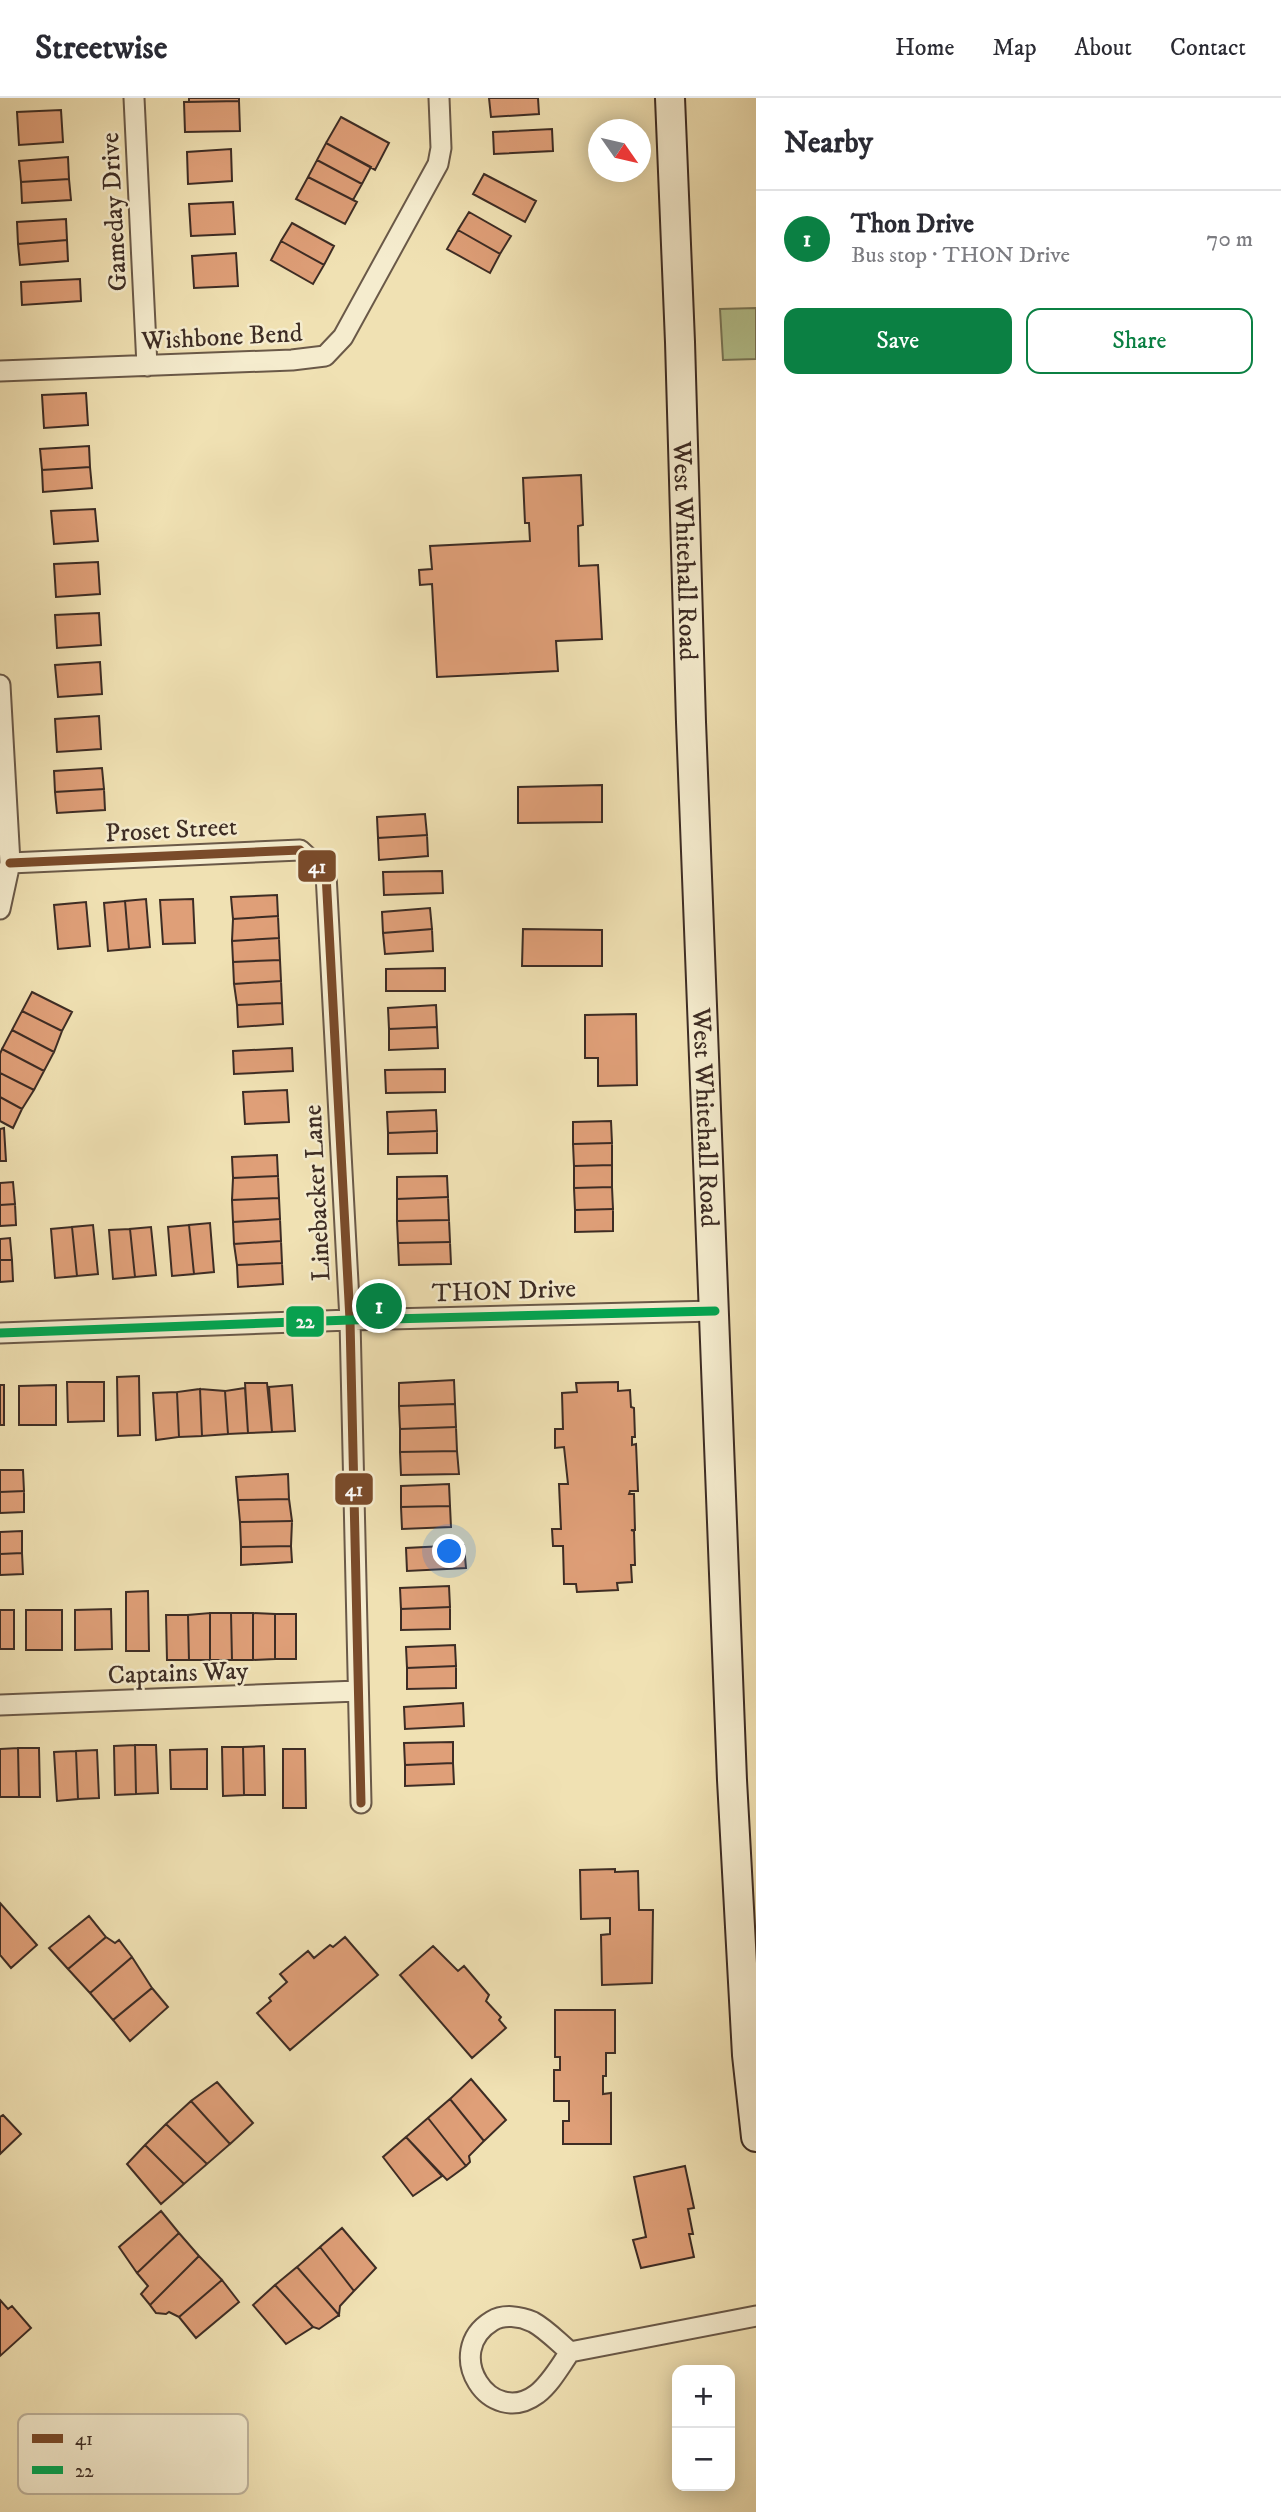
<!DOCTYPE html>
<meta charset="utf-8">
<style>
:root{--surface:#fff;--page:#f2f2f3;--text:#2b2b33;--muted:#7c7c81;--line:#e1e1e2;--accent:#0b8043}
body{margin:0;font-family:"IM FELL DW Pica",serif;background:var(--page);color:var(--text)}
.controls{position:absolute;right:21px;bottom:21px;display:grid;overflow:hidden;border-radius:14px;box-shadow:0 4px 18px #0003}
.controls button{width:63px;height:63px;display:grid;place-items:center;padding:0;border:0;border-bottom:2px solid var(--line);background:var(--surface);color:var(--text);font:35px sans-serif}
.compass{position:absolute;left:588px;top:21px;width:63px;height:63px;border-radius:50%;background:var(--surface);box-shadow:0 4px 18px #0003;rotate:124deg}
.you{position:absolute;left:450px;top:1454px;width:24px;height:24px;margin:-18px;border:5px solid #fff;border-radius:50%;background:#1a73e8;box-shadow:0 0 0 10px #1a73e833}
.badge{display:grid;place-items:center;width:46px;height:46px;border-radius:50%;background:var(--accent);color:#fff;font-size:23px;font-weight:700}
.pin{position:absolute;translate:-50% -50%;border:4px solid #fff;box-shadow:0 2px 7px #0006}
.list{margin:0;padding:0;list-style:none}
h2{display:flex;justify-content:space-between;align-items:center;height:91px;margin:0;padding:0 28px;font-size:30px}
h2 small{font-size:23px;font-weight:400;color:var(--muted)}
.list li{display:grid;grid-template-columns:46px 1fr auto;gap:21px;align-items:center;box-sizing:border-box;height:98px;padding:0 28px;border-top:2px solid var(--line)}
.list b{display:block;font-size:26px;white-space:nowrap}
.list p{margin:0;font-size:23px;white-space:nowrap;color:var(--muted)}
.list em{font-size:23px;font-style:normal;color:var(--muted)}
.actions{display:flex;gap:14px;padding:21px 28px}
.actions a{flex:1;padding:16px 0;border:2px solid var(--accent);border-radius:14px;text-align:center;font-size:24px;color:var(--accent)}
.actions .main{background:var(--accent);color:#fff}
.map{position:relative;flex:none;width:756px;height:2414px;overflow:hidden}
header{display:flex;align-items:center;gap:42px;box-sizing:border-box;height:98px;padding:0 35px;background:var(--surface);border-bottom:2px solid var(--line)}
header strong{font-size:33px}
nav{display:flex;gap:38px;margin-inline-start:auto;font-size:24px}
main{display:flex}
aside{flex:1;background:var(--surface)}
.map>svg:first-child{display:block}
</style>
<header>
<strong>Streetwise</strong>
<nav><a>Home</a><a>Map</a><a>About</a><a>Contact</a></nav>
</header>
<main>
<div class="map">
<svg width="756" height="2414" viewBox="0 0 756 2414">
<rect width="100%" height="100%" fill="#f0e1b3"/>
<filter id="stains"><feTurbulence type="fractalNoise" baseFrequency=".00286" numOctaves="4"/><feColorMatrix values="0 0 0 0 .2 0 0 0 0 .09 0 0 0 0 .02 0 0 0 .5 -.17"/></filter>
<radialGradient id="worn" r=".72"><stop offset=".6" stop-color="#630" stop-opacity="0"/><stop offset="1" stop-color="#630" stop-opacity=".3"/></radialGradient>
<path fill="#b5c490" stroke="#79785a" stroke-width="2" d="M 756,210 L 756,261 L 723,262 L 720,211 Z"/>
<path fill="#df9f78" stroke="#3d2c24" stroke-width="2" d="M 189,0 L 239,0 L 239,3 L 189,4 Z
M 489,0 L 538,0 L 539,16 L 491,19 Z
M 239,3 L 240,33 L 185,34 L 184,4 Z
M 61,12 L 63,44 L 19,47 L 17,14 Z
M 341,19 L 389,45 L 375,72 L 326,45 Z
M 552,31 L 553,53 L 494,56 L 493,34 Z
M 326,45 L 371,69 L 362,86 L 317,62 Z
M 231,51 L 232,83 L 188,86 L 187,54 Z
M 68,59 L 69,81 L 21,84 L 19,63 Z
M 317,62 L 362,86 L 353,102 L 308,79 Z
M 484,76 L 536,103 L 525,124 L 473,96 Z
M 308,79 L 357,104 L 345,126 L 296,101 Z
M 69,81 L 71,102 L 22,105 L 21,84 Z
M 233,104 L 235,136 L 191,138 L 189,106 Z
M 469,114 L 511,138 L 500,156 L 458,132 Z
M 66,121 L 67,142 L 18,146 L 17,124 Z
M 292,125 L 334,148 L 324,167 L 281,143 Z
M 458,132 L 500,156 L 490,175 L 447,151 Z
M 67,142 L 68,163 L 20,167 L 18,146 Z
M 281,143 L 324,167 L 313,186 L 271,162 Z
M 236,155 L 238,188 L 194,190 L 192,158 Z
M 80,181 L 81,203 L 22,207 L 21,184 Z
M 86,295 L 88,327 L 44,330 L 42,297 Z
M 89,348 L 90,369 L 42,372 L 40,351 Z
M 90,369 L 92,390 L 43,394 L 42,372 Z
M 581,377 L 583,427 L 578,428 L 579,468 L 598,467 L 602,541 L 556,543 L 558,573 L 437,579 L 432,486 L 420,487 L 419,472 L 432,471 L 430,448 L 530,443 L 529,425 L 525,425 L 523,380 Z
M 95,411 L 98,443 L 54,446 L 51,413 Z
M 98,464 L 100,496 L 56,499 L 54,466 Z
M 99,515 L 101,547 L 57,550 L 55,517 Z
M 100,564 L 102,596 L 58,599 L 55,567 Z
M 99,618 L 101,651 L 57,654 L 55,621 Z
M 102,670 L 104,691 L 55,694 L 54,673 Z
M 602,687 L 602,724 L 518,725 L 518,689 Z
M 104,691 L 105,712 L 57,715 L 55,694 Z
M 425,716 L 427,737 L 378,740 L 377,719 Z
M 427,737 L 428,758 L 379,762 L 378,740 Z
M 442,773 L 443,795 L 384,797 L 383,774 Z
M 277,797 L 278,818 L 233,821 L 231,799 Z
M 146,801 L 150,849 L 129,851 L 125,803 Z
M 193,801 L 195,845 L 163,846 L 160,802 Z
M 125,803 L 129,851 L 108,853 L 104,805 Z
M 86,804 L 90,848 L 58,851 L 54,807 Z
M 430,810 L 432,831 L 383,835 L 382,814 Z
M 278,818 L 279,840 L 232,843 L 233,821 Z
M 432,831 L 433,853 L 385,856 L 383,835 Z
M 523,831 L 602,832 L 602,868 L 522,868 Z
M 279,840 L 280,862 L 233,864 L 232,843 Z
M 280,862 L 281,883 L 234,886 L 233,864 Z
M 445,870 L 445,893 L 386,893 L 386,871 Z
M 281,883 L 282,905 L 237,907 L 234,886 Z
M 32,894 L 72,914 L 62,933 L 22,913 Z
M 282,905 L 283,926 L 238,929 L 237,907 Z
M 436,907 L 437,929 L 389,931 L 388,910 Z
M 22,913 L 62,933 L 54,954 L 12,932 Z
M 636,916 L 637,987 L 598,988 L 598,960 L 585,960 L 585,917 Z
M 437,929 L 438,950 L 389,952 L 389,931 Z
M 12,932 L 54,954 L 44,973 L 2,951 Z
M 292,950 L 293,973 L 234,976 L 233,953 Z
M 2,951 L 44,973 L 34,992 L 0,975 L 0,956 Z
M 445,971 L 445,994 L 386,995 L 385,972 Z
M 0,975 L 34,992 L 22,1011 L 0,999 Z
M 287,992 L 289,1024 L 245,1026 L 243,994 Z
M 0,999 L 22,1011 L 13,1030 L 0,1023 Z
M 436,1012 L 437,1033 L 388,1035 L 387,1014 Z
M 611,1023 L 612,1045 L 573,1046 L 573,1024 Z
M 4,1030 L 6,1063 L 0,1063 L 0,1031 Z
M 437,1033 L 437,1055 L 388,1056 L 388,1035 Z
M 612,1045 L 612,1067 L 574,1068 L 573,1046 Z
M 277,1057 L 278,1078 L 233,1080 L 232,1059 Z
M 612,1067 L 612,1089 L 574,1090 L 574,1068 Z
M 278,1078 L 279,1100 L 232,1102 L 233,1080 Z
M 447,1078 L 448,1099 L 397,1101 L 397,1079 Z
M 13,1084 L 15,1106 L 0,1107 L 0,1085 Z
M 612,1089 L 613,1111 L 575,1112 L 574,1090 Z
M 448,1099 L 449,1122 L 397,1123 L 397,1101 Z
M 279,1100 L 280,1121 L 233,1124 L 232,1102 Z
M 15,1106 L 16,1127 L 0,1128 L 0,1107 Z
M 613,1111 L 613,1133 L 575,1134 L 575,1112 Z
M 280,1121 L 281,1143 L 234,1146 L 233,1124 Z
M 449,1122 L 450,1144 L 398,1145 L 397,1123 Z
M 210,1125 L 214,1174 L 194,1176 L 189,1127 Z
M 93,1127 L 98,1176 L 77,1178 L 72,1129 Z
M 189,1127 L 194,1176 L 172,1178 L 168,1129 Z
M 72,1129 L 77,1178 L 55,1180 L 51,1131 Z
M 151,1129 L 156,1177 L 135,1179 L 130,1131 Z
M 130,1131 L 135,1179 L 113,1181 L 109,1132 Z
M 10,1140 L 12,1162 L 0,1162 L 0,1141 Z
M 281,1143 L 282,1165 L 237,1167 L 234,1146 Z
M 450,1144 L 451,1166 L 399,1167 L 398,1145 Z
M 0,1162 L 12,1162 L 13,1183 L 0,1184 Z
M 282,1165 L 283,1186 L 238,1189 L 237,1167 Z
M 139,1278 L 140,1337 L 118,1338 L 117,1279 Z
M 454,1282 L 455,1306 L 399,1308 L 399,1285 Z
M 67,1284 L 104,1284 L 104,1323 L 68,1324 Z
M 618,1284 L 618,1293 L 630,1292 L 631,1309 L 634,1310 L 635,1339 L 632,1339 L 632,1347 L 636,1346 L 638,1393 L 630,1393 L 629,1396 L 634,1396 L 635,1432 L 631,1432 L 634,1433 L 635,1467 L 631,1467 L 632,1484 L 617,1485 L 618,1492 L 577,1494 L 576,1486 L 564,1486 L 563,1448 L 553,1448 L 552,1431 L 561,1431 L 559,1386 L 568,1386 L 564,1349 L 555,1350 L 555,1331 L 563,1331 L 562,1295 L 577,1294 L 576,1285 Z
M 245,1285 L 267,1285 L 272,1334 L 248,1335 Z
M 0,1287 L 4,1287 L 4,1327 L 0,1327 Z
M 56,1287 L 56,1327 L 19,1327 L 19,1288 Z
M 292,1287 L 295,1333 L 272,1334 L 269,1289 Z
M 245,1290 L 248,1335 L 228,1336 L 225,1293 Z
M 200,1291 L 225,1293 L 228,1336 L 202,1338 Z
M 200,1291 L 202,1338 L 179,1339 L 177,1294 Z
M 177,1294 L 179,1339 L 156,1342 L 153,1295 Z
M 455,1306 L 456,1329 L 400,1331 L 399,1308 Z
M 456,1329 L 457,1353 L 400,1354 L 400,1331 Z
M 457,1353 L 459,1376 L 401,1377 L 400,1354 Z
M 0,1372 L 23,1372 L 24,1393 L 0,1394 Z
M 288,1376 L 289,1401 L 238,1402 L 236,1379 Z
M 449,1386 L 450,1408 L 401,1409 L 401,1388 Z
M 24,1393 L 24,1414 L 0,1415 L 0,1394 Z
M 289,1401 L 292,1423 L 240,1424 L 238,1402 Z
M 450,1408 L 451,1429 L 402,1431 L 401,1409 Z
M 292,1423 L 291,1448 L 241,1449 L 240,1424 Z
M 22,1433 L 22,1455 L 0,1456 L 0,1434 Z
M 464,1447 L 466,1470 L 407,1473 L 406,1450 Z
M 291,1448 L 292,1464 L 241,1467 L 241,1449 Z
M 22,1455 L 23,1476 L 0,1477 L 0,1456 Z
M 449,1488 L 450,1509 L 401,1511 L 400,1490 Z
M 148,1493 L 149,1553 L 126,1553 L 126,1494 Z
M 450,1509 L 450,1531 L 401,1532 L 401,1511 Z
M 111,1511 L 112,1551 L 75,1552 L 75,1512 Z
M 0,1512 L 14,1512 L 14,1551 L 0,1551 Z
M 26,1512 L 62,1512 L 62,1552 L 26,1552 Z
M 210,1515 L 231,1515 L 232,1562 L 210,1562 Z
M 210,1515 L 210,1562 L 189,1562 L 188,1517 Z
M 231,1515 L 253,1515 L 253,1562 L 232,1562 Z
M 253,1515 L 275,1516 L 275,1561 L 253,1562 Z
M 275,1516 L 296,1516 L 296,1561 L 275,1561 Z
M 166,1517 L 188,1517 L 189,1562 L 167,1562 Z
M 455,1547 L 456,1568 L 407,1570 L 406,1549 Z
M 456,1568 L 456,1590 L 407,1591 L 407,1570 Z
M 463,1605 L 464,1628 L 405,1631 L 404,1609 Z
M 453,1644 L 453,1665 L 405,1667 L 404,1645 Z
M 135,1647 L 136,1696 L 115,1697 L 114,1648 Z
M 135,1647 L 156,1647 L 158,1695 L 136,1696 Z
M 264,1648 L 265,1697 L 244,1697 L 243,1649 Z
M 222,1649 L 243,1649 L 244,1697 L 223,1698 Z
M 18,1650 L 19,1699 L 0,1699 L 0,1651 Z
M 18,1650 L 39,1650 L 40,1699 L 19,1699 Z
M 207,1651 L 207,1691 L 171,1691 L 170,1652 Z
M 283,1651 L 305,1651 L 306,1710 L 283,1710 Z
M 97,1652 L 99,1700 L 78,1701 L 76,1653 Z
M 76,1653 L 78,1701 L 57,1703 L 54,1654 Z
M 453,1665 L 454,1686 L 405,1688 L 405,1667 Z
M 615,1771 L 615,1774 L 638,1773 L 639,1812 L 653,1812 L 652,1885 L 602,1887 L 601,1837 L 610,1836 L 610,1820 L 581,1821 L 580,1772 Z
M 0,1805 L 37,1847 L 11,1870 L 0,1857 Z
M 89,1818 L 106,1839 L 68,1871 L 49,1850 Z
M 106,1839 L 115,1845 L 119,1842 L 132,1859 L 90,1895 L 68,1871 Z
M 345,1839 L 378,1877 L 290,1952 L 257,1915 L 271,1903 L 269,1900 L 287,1884 L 280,1876 L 308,1853 L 314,1860 L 330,1847 L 333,1849 Z
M 433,1848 L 458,1873 L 464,1868 L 489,1897 L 486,1903 L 501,1919 L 499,1922 L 506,1930 L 472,1960 L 400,1877 Z
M 132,1859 L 152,1890 L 113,1922 L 90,1895 Z
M 152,1890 L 168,1909 L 130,1943 L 113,1922 Z
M 555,1912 L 615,1912 L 615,1955 L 606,1955 L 606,1978 L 603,1978 L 603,1996 L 611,1995 L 611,2046 L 563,2046 L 563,2023 L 569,2023 L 569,2003 L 554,2003 L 554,1972 L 560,1972 L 560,1959 L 555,1959 Z
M 471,1981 L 506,2022 L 484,2043 L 450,2001 Z
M 217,1984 L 253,2025 L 230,2046 L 191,2003 Z
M 450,2001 L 484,2043 L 469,2058 L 470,2064 L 466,2068 L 428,2020 Z
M 191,2003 L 230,2046 L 207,2066 L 166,2026 Z
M 3,2017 L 21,2036 L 0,2056 L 0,2019 Z
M 428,2020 L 466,2068 L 447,2082 L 406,2039 Z
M 166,2026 L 207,2066 L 184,2086 L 145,2047 Z
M 406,2039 L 442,2078 L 413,2098 L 383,2059 Z
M 145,2047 L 184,2086 L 161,2106 L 127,2066 Z
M 685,2068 L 694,2110 L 688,2111 L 693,2136 L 689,2136 L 694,2159 L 641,2170 L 633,2142 L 646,2139 L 634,2079 Z
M 161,2113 L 179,2135 L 137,2175 L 119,2149 Z
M 342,2130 L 376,2170 L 354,2193 L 320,2149 Z
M 179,2135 L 199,2158 L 150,2207 L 141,2196 L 148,2188 L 137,2175 Z
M 320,2149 L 354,2193 L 340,2208 L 339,2217 L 297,2169 Z
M 199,2158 L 222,2182 L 179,2219 L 169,2214 L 166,2216 L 156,2215 L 150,2207 Z
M 297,2169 L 339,2217 L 319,2231 L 313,2229 L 275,2187 Z
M 222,2182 L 239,2204 L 196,2240 L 179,2219 Z
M 275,2187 L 313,2229 L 286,2246 L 253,2207 Z
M 0,2202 L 8,2211 L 12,2208 L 31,2230 L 0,2258 Z"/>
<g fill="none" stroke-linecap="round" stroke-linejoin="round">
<defs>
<path id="minor" d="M 134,0 L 147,268
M 0,273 L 292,262 L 325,258 L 343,239 L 438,66 L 441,50 L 439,0
M 0,587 L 10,765 L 0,811
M 10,765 L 300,752 L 326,776 L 350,1222 L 361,1705
M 0,1235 L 350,1222 L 715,1213
M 0,1607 L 358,1593
M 570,2254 C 558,2244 546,2231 533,2224 C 520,2218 503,2216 492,2223 C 441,2254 490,2331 537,2296 C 551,2285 560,2268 570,2254 L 756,2218"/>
<g id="secondary">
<path id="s1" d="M 670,0 L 680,244 L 691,624 L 732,1682 L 747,1957 L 756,2039"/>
</g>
</defs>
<use href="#minor" stroke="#6a5948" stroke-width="23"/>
<use href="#secondary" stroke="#3d2c24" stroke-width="32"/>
<use href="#minor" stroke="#f5ecce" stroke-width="19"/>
<use href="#secondary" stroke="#f5ecce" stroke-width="28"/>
<defs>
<path id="bus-1" d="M 10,765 L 300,752 L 326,776 L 350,1222 L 361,1705"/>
<path id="bus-2" d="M 0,1235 L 350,1222 L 715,1213"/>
</defs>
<use href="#bus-1" stroke="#f5ecce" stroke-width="14"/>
<use href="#bus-2" stroke="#f5ecce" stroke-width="14"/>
<use href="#bus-1" stroke="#7a4b2a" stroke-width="9"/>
<use href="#bus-2" stroke="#00a651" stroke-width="9"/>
</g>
<g text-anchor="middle" stroke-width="5" stroke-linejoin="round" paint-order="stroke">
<g font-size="26" fill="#3d2c24" stroke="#f5ecce">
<text transform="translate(113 114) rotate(-93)" y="9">Gameday Drive</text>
<text transform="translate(222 238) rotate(-3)" y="9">Wishbone Bend</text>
<text dy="9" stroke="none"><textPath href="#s1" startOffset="453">West Whitehall Road</textPath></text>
<text transform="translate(171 731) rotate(-3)" y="9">Proset Street</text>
<text dy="9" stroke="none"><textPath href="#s1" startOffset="1020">West Whitehall Road</textPath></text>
<text transform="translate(316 1095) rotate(-93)" y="9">Linebacker Lane</text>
<text transform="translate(504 1192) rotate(-2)" y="9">THON Drive</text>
<text transform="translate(178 1574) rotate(-2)" y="9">Captains Way</text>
</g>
</g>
<rect x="18" y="2316" width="230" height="80" rx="10" fill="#f5ecce" stroke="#beb29b" stroke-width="2"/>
<rect x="32" y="2336" width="31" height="9" fill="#7a4b2a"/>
<rect x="32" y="2368" width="31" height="8" fill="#00a651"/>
<g font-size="19" fill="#3d2c24">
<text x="75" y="2347">41</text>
<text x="75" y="2379">22</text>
</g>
<g stroke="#f5ecce" stroke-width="2.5">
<rect x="297" y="751" width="40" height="34" rx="7" fill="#7a4b2a"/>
<rect x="285" y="1207" width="40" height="33" rx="7" fill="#00a651"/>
<rect x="334" y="1374" width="40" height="34" rx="7" fill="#7a4b2a"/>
</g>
<g font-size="19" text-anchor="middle" font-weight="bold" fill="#fff">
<text x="317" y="775">41</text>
<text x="305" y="1230">22</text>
<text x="354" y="1398">41</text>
</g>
<rect width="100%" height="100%" filter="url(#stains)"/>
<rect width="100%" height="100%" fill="url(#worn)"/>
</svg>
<div class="controls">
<button>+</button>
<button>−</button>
</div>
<svg class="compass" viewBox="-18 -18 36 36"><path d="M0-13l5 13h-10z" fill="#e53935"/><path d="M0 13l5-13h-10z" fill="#7c7c81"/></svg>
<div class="you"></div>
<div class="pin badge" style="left:379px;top:1208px">1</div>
</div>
<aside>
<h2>Nearby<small></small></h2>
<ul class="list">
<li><span class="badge">1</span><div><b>Thon Drive</b><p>Bus stop · THON Drive</p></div><em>70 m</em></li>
</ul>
<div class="actions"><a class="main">Save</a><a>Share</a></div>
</aside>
</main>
